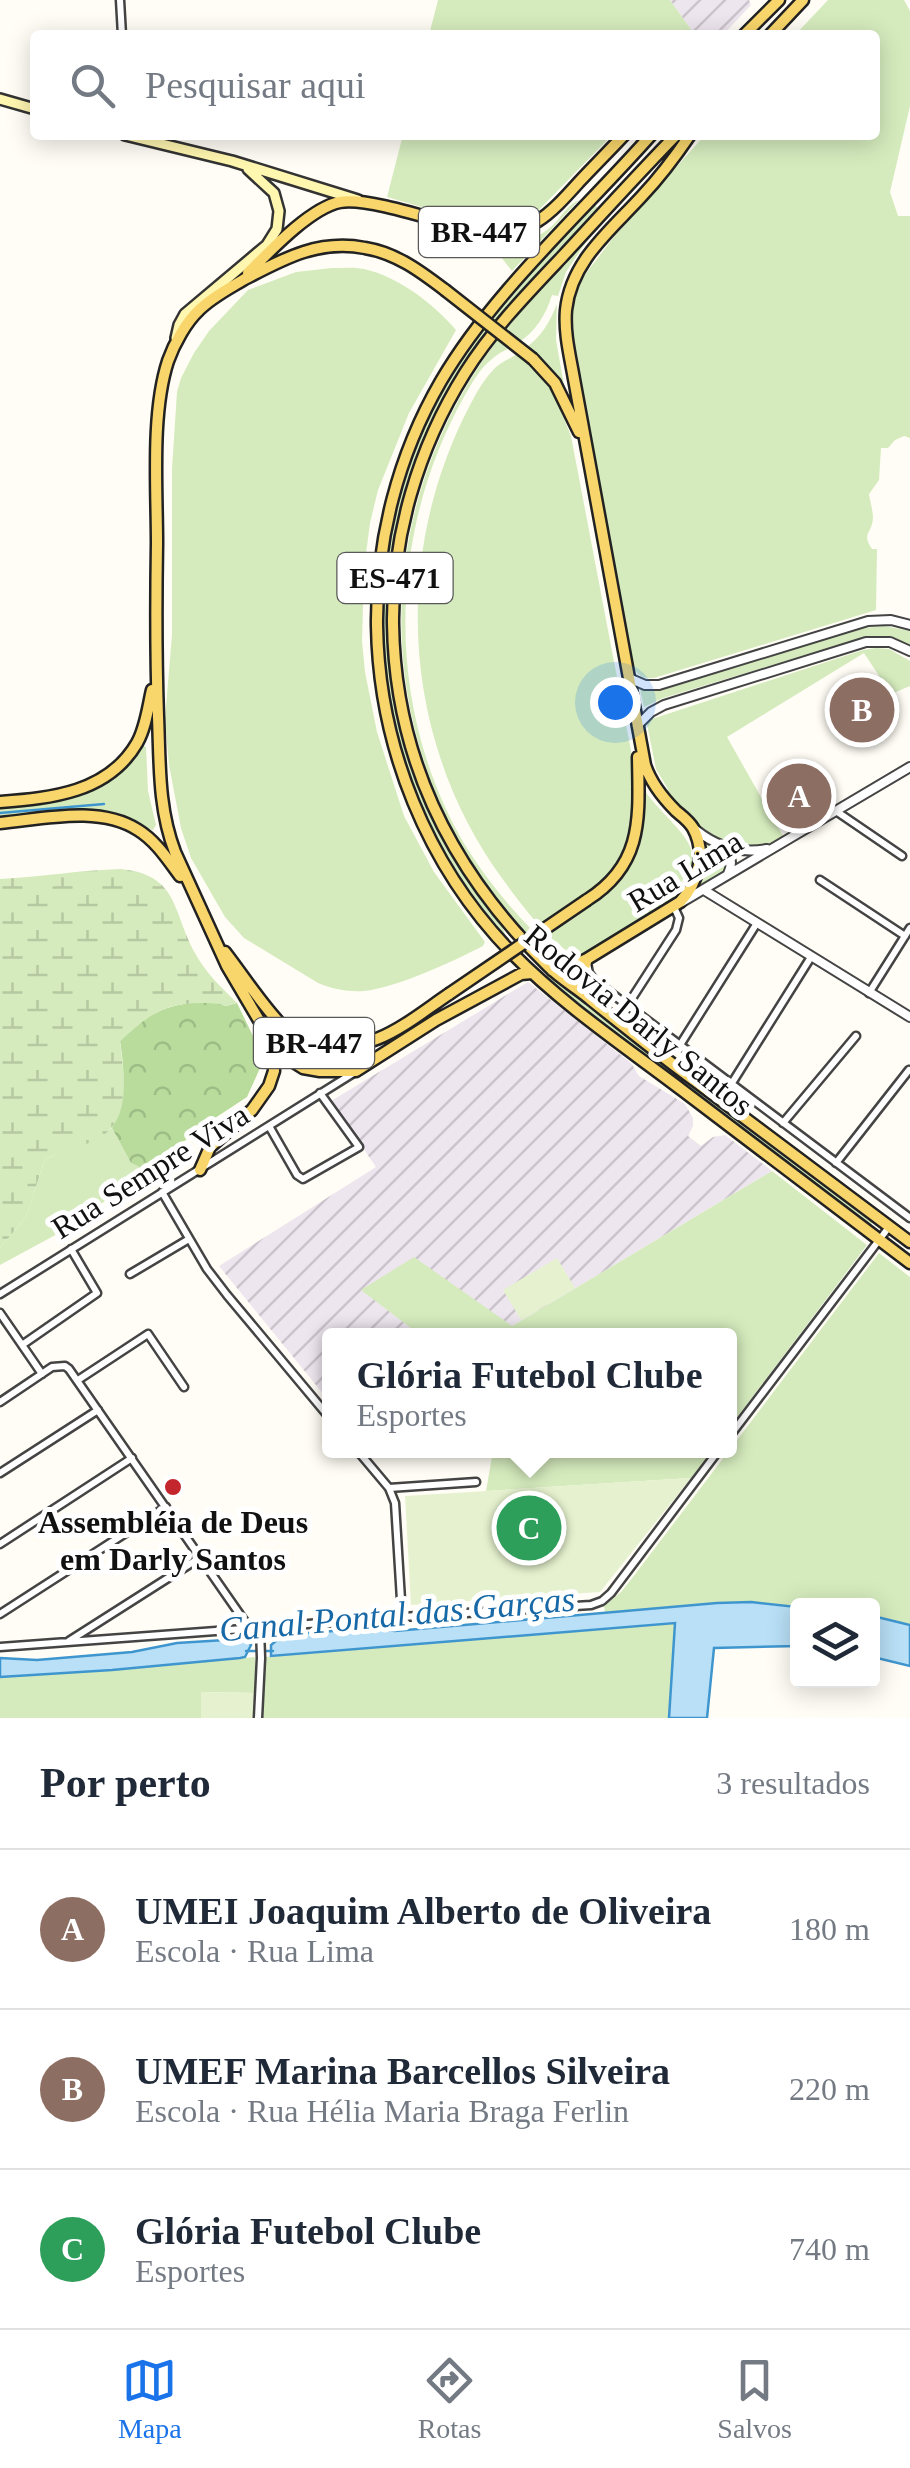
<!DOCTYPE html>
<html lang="pt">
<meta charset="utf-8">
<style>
:root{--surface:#fff;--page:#f2f2f3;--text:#1f2937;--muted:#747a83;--line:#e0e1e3;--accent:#1a73e8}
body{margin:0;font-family:Georgia,serif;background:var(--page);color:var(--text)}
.controls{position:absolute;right:30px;bottom:30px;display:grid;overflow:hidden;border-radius:10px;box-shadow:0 5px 25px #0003}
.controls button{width:90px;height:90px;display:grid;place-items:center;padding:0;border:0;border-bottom:2px solid var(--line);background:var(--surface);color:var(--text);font:50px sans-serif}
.you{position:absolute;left:615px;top:702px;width:35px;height:35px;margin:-25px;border:8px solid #fff;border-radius:50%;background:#1a73e8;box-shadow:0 0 0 15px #1a73e833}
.badge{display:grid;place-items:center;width:65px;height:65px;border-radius:50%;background:var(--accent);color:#fff;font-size:32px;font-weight:700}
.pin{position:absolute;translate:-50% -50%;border:5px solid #fff;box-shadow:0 2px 10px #0006}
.popup{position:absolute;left:322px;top:1328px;width:415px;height:130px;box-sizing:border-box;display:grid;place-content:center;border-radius:10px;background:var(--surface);filter:drop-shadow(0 2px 8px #0005);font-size:32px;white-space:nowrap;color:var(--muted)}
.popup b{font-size:38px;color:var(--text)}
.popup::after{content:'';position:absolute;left:50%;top:100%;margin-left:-20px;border:20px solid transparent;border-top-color:var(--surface)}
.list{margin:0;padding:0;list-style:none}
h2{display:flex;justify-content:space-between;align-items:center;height:130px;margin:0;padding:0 40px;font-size:42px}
h2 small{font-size:32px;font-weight:400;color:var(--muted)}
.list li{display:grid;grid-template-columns:65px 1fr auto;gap:30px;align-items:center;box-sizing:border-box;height:160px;padding:0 40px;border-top:2px solid var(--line)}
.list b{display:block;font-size:38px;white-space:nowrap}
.list p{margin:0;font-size:32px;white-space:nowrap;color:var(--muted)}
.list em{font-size:32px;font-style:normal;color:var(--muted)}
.icon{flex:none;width:55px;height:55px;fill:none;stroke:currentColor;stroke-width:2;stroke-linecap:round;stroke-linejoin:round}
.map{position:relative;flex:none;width:910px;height:1718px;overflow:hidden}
.search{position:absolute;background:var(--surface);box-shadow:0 5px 25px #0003;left:30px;right:30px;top:30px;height:110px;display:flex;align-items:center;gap:25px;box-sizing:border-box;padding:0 35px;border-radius:10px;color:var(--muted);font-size:38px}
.sheet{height:610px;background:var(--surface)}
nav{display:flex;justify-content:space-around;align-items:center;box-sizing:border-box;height:140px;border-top:2px solid var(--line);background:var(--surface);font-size:28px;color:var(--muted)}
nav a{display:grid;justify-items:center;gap:5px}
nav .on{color:var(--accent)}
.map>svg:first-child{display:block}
</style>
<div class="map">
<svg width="910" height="1718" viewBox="0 0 910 1718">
<defs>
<pattern id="industrial-furrows" width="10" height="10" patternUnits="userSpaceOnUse" patternTransform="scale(2.5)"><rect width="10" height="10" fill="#eee6ef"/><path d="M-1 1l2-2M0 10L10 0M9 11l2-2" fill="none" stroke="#cbc4cc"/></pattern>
<pattern id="forest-crowns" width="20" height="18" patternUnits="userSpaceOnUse" patternTransform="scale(2.5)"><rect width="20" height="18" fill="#b9dc9c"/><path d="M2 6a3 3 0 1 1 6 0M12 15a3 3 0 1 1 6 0" fill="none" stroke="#9ebc85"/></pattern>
<pattern id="wetland-marsh" width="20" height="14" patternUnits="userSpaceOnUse" patternTransform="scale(2.5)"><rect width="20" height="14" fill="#d5ebbd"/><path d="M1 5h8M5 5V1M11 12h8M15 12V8" fill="none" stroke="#b6c8a1"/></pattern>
</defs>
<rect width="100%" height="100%" fill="#fffdf5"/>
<path fill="url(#industrial-furrows)" d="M 670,0 L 749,0 L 751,5 L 723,35 L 695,35 Z
M 528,982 L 631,1063 L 639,1076 L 685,1104 L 693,1118 L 693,1126 L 688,1136 L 701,1146 L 713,1137 L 725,1135 L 772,1171 L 512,1326 L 362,1290 L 420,1335 L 329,1336 L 329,1401 L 219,1266 L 376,1167 L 331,1101 Z"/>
<path fill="#d5ebbd" d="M 438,0 L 670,0 L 695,35 L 429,35 Z
M 828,0 L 904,0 L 910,11 L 910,106 L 890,192 L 898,216 L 910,216 L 910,438 L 904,436 L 895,440 L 888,448 L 881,448 L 879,480 L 869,494 C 870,501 873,511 873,518 C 872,534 861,533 872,549 L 877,549 L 876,610 L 654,678 C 643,679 636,675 632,664 L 573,339 L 573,307 L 576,291 L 584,276 L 616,234 L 705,135 L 875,135 L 875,35 L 795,35 Z
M 403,135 L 612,135 L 529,220 L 505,226 L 491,227 L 387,197 Z
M 579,200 L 512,271 L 493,247 C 517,246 538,240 555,223 C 563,214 568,205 579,200 Z
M 594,204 L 600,210 C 555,257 506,303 469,358 C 384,484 366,644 419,786 C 431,820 449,851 468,881 C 480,899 500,916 506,937 C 496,926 485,915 475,903 C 362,756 353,545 444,385 C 483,317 541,261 594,204 Z
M 588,239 L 566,272 L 558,296 L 552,295 C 546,315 535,332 518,343 C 509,349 499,352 492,359 C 480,368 472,383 465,395 C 387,533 384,708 465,845 C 492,889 526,926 563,961 C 530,952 480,879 463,849 C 375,695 382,514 479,366 C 509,320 550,280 588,239 Z
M 332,268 C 343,268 354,267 364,269 C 399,277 434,304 456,330 L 409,413 L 378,490 L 370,523 L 364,569 L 362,641 L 365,672 L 377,732 L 404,816 L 434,872 L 485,942 L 483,946 C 454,961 396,988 364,991 C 348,992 332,989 318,983 L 244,938 L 225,917 L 191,858 L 181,828 L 169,765 L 165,718 L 172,635 L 172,469 L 177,392 L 181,378 L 194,353 L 209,331 L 248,290 L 296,272 Z
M 557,304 L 556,340 L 566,397 L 562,414 L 571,436 L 632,756 C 636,772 641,787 651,799 C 678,832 717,854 676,897 L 578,958 C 548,941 524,908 504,881 C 405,747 391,569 463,419 C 472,401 481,382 495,368 C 501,362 507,360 514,356 C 537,342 547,329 557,304 Z
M 885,626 L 910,631 L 910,645 L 891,636 L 869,636 L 663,698 L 644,707 L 640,689 L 661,690 L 863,628 Z
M 876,648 L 889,649 L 910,661 L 910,686 L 891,694 L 864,653 L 727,737 L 783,836 C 734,870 698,825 664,794 L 668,789 L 656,769 L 647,724 L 652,719 L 863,650 Z
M 139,744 L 146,747 L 148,791 L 156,825 L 153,830 C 138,827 126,815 110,813 C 75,806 35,815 0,818 L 0,806 C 35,803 78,804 106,779 C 118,769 128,756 139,744 Z
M 702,841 L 723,854 L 728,865 L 725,871 L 701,887 L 697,887 L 700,879 Z
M 552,975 L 873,1219 L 871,1226 L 571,999 L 545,976 Z
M 112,1128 L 131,1163 L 146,1170 L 72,1226 L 0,1265 L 0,1248 L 26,1217 L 45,1159 L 98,1138 Z
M 772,1171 L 867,1245 L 729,1428 L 729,1336 L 420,1335 L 361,1290 L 414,1257 L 512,1326 Z
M 879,1253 L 910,1277 L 910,1625 L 873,1616 L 872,1606 L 797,1607 L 751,1602 L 717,1603 L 605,1612 L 604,1606 L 621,1592 L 633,1577 Z
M 493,1451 L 712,1451 L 691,1478 L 486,1491 Z
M 676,1623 L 669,1718 L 263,1718 L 265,1657 Z
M 255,1657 L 256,1693 L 202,1692 L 201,1718 L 0,1718 L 0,1677 L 112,1670 Z"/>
<path fill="url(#forest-crowns)" d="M 189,1003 L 218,1003 L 226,1006 L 237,1003 L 253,1036 L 260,1068 L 247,1097 L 215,1118 L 146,1170 L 131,1163 L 112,1128 C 126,1099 125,1072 120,1041 C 143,1019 156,1008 189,1003 Z"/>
<path fill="url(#wetland-marsh)" d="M 121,869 C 179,875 172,911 195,953 C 205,972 221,987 237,1003 L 226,1006 C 217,1003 210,1003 201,1003 C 162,1003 147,1017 120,1041 C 123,1069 132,1113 105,1134 C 89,1146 64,1151 45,1159 L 26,1217 L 0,1248 L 0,879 C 41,877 80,870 121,869 Z"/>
<path fill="#e6f2cf" d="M 855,684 L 888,691 L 883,713 L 850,706 Z
M 557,1258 L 575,1288 L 521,1320 L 503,1290 Z
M 691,1478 L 600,1592 L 411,1605 L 405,1496 Z
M 201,1692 L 256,1693 L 255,1718 L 201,1718 Z"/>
<path fill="#b9e0f7" stroke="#3f96cf" stroke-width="2.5" d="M 751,1602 L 797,1607 L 797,1646 L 714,1648 L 707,1718 L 669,1718 L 675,1623 L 271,1656 L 271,1645 L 282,1636 L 295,1634 L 372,1628 L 395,1631 L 717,1603 Z
M 873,1616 L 910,1625 L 910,1666 L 873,1657 Z
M 241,1639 L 247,1641 L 251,1645 L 245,1657 L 240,1658 L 112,1670 L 0,1677 L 0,1658 L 37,1660 L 132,1652 L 177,1643 Z"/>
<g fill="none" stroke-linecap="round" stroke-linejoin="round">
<path stroke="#3f96cf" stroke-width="2.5" d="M 0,813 L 104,804
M 246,1651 L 273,1651"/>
<defs>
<path id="minor" d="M 120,0 L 122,35
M 836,811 L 902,856
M 820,880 L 905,936
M 587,963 L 589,973 L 595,981 L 910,1218
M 869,993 L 910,928
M 627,1006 L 676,930 L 679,918 L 674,907
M 680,1045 L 757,923
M 732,1083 L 811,957
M 783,1123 L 856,1036
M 269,1126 L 297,1175 L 303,1179 L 359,1147 L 320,1093
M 836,1163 L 909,1070
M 162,1192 L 207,1269 L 227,1295 L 329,1417
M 130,1274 L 189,1239
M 0,1294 L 355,1072
M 0,1313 L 42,1374
M 22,1345 L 97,1293 L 71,1249
M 78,1380 L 148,1334 L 184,1387
M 0,1402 L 52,1367 L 65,1366 L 69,1369 L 250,1629
M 729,1437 L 889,1227
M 357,1450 L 389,1488 L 395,1503 L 402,1616
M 0,1473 L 98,1410
M 389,1488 L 476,1482
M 0,1544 L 132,1458
M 0,1614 L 166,1507
M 69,1641 L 201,1557
M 0,1647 L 402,1617 L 591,1605 L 602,1601 L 611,1593 L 719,1450
M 258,1718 L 261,1658 L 260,1628"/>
<path id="tertiary" d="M 629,678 L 645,685 L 659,685 L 868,621 L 891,620 L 910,625
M 637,726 L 651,712 L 664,705 L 866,642 L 890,642 L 910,651
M 696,830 C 717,847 740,854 767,849
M 722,847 C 732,854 733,863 728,874
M 704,890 L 910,1017
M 682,902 L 910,767"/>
<path id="secondary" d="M 0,99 L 35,109
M 125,135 L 232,161 L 358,200
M 176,338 L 179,325 L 185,314 L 267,245 L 277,229 L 279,211 L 274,193 L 248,169"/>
<path id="primary" d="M 744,35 L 779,0
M 770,35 L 803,0
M 651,135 C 582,213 493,292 441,381 C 398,455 376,541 377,626 C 379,747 427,866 512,953 C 563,1005 624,1046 682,1090 C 758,1148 834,1206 910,1263
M 676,135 C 637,175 600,216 562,257 C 527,294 492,330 465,373 C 418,448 392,536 393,624 C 395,760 453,873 548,966 C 561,979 577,988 590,999 C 626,1028 661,1056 698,1083 C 768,1136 839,1189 910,1242
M 248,273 C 269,252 310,208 340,202 C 368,196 451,226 484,233 C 528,239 552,212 579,182 C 594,166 609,151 624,135
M 445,290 C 420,271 396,253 365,248 C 318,239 283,259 243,280 C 228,289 212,297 199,310 C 186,322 174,344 168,361 C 151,413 157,488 157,543 C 156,601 156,659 158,717 C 160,763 158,808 175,852 L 227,966 L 273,1044 L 279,1053 L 303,1068 L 320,1071 L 356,1071 L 436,1020 L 521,974 L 532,973
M 533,359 L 555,383 L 579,432
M 0,802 C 51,798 108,793 137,743 C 146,727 148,707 152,690
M 0,823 C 43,819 99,805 138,830 C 156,841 168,860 180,876
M 587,900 C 644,864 639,817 638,757
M 225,952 C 242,974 258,999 277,1020 C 287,1032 302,1039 316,1043 C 369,1058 409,1021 449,994
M 552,970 L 572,966 L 587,959
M 589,997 L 582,973 L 587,959 L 680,902 C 698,883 707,853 693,828 C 689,821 682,816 676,811 C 662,797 651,783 645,765 L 574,379 C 570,356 564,333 566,310 C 571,261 611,230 642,196 C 660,177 675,157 690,135
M 200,1170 L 210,1147 L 252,1110 L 269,1086 L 274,1071 L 273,1045"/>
</defs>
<use href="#minor" stroke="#444" stroke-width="11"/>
<use href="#tertiary" stroke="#444" stroke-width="12"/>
<use href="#secondary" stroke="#333" stroke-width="14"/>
<use href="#primary" stroke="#222" stroke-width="15"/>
<use href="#minor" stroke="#fff" stroke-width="6"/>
<use href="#tertiary" stroke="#fff" stroke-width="8"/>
<use href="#secondary" stroke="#fff6b0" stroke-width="9"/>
<use href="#primary" stroke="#f9d66b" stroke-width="10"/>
<defs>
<path id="primary-bridge" d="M 445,290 L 533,359
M 449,994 L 587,900"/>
</defs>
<use href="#primary-bridge" stroke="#222" stroke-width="15" stroke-linecap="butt"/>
<use href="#primary-bridge" stroke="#f9d66b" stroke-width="10"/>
</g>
<circle fill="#c4262e" stroke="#fff" stroke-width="4" cx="173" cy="1487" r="10"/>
<g text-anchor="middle" stroke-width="10" stroke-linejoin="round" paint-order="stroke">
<g fill="#fff" stroke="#585858" stroke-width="2.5">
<rect x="419" y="207" width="120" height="50" rx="8"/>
<rect x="337.5" y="553" width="115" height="50" rx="8"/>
<rect x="254" y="1018" width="120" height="50" rx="8"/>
</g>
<g font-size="30" font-weight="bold" fill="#111">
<text x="479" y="242">BR-447</text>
<text x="395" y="588">ES-471</text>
<text x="314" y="1053">BR-447</text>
</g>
<g font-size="32" fill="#111" stroke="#fff">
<text transform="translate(685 871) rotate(-31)" y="11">Rua Lima</text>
<text transform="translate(639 1020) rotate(39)" y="11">Rodovia Darly Santos</text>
<text transform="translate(150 1171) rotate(-32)" y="11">Rua Sempre Viva</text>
</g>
<g font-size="32" font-weight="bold" fill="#111" stroke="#fff">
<text x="173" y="1533">Assembléia de Deus<tspan x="173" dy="37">em Darly Santos</tspan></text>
</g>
<g font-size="35" font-style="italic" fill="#1768a6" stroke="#fff">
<text transform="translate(397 1614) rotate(-5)" y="12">Canal Pontal das Garças</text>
</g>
</g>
</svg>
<div class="controls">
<button><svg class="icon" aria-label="layers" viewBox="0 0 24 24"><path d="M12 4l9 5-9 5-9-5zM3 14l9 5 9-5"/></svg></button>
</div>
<div class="you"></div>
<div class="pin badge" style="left:799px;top:796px;background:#8d6e63">A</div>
<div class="pin badge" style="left:862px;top:710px;background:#8d6e63">B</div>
<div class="pin badge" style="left:529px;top:1528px;background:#2e9e5b">C</div>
<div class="popup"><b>Glória Futebol Clube</b>Esportes</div>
<div class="search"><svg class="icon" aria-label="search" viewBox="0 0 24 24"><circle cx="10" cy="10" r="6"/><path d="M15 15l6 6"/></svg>Pesquisar aqui</div>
</div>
<section class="sheet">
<h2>Por perto<small>3 resultados</small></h2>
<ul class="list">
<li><span class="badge" style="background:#8d6e63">A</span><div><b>UMEI Joaquim Alberto de Oliveira</b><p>Escola · Rua Lima</p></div><em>180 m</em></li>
<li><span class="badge" style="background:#8d6e63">B</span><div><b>UMEF Marina Barcellos Silveira</b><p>Escola · Rua Hélia Maria Braga Ferlin</p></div><em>220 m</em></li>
<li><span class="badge" style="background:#2e9e5b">C</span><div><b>Glória Futebol Clube</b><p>Esportes</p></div><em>740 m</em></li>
</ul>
</section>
<nav>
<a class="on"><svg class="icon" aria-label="map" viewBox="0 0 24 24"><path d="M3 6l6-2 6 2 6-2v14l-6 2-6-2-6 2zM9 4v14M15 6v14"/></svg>Mapa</a>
<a><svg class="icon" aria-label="directions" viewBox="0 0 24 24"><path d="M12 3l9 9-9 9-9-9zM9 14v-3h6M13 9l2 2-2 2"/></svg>Rotas</a>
<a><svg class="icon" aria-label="saved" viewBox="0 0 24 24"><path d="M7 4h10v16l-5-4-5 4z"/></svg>Salvos</a>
</nav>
